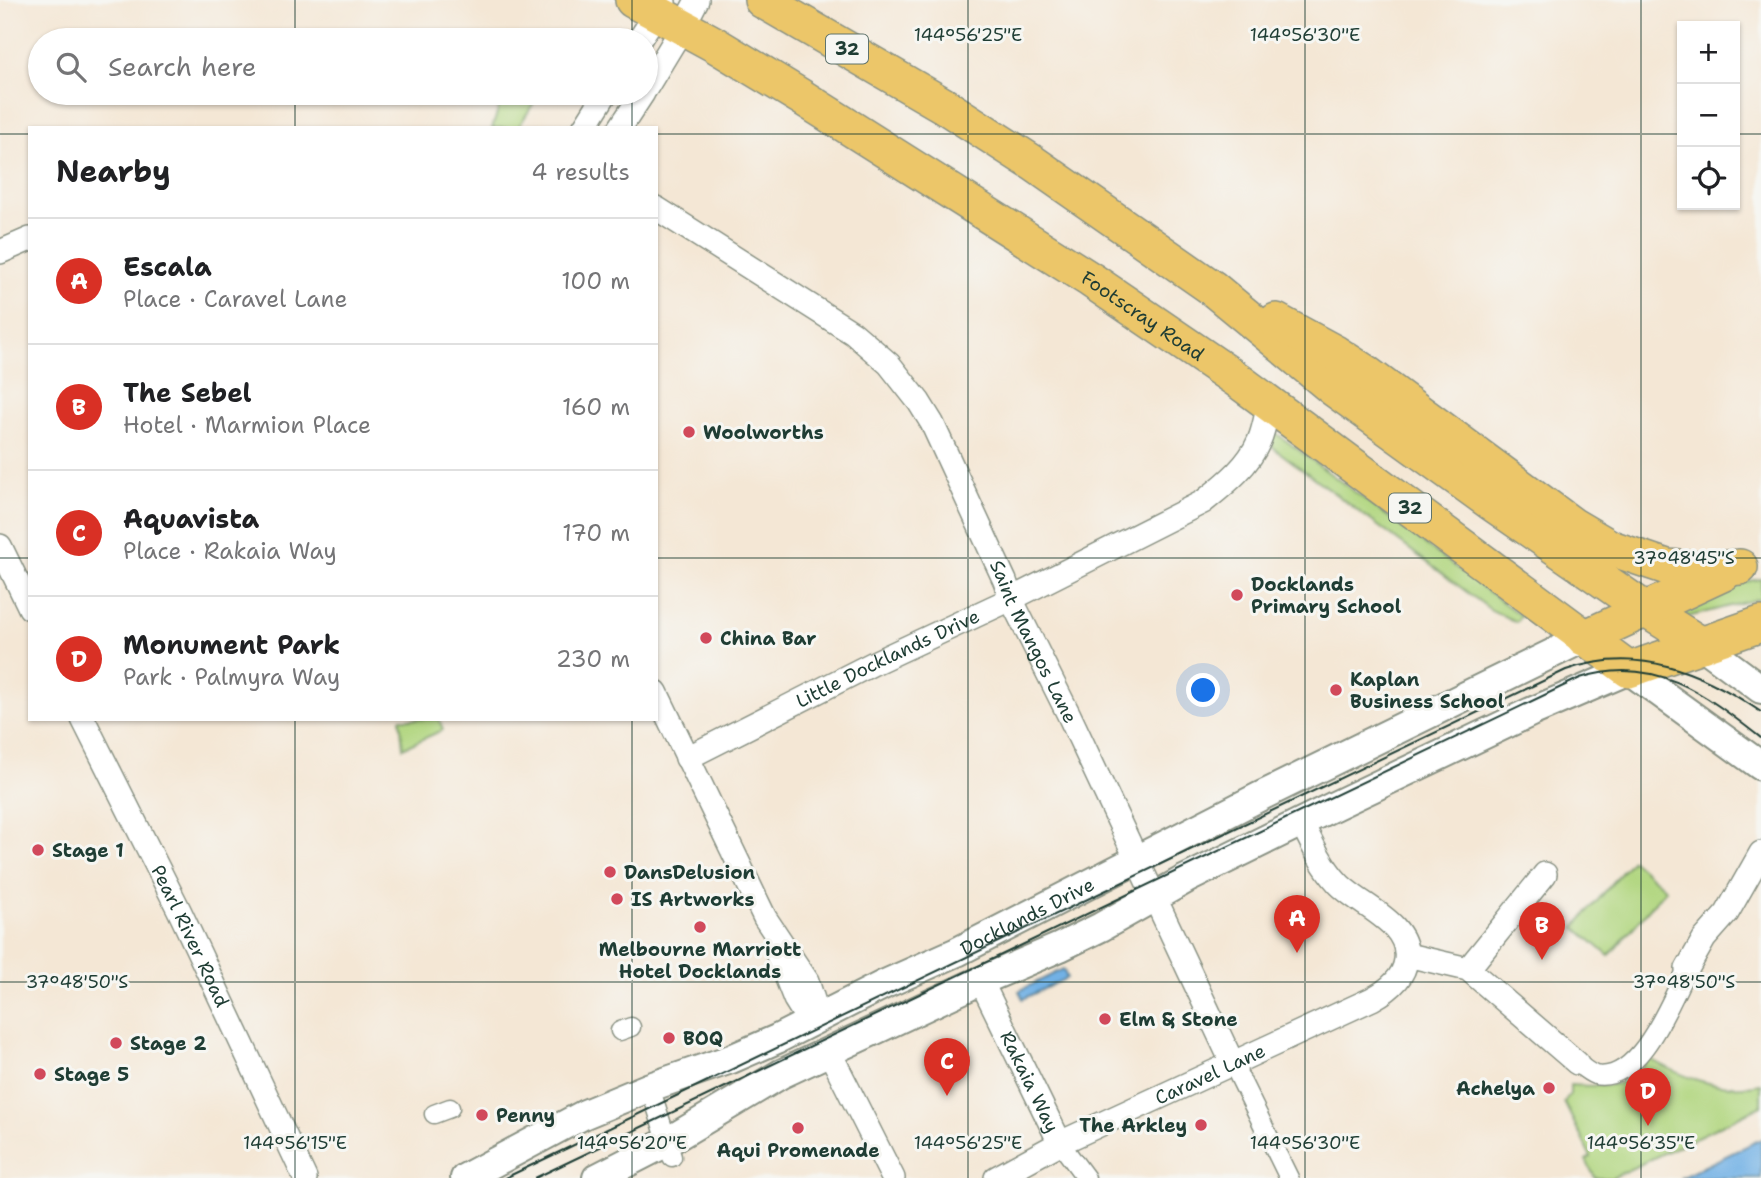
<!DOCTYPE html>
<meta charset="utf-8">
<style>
:root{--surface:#fff;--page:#f2f2f2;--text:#202124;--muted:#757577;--line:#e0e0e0;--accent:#d93025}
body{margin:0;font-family:"Shantell Sans",sans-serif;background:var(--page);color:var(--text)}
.controls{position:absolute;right:21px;top:21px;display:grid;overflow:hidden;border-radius:0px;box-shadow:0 2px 5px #0004}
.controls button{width:63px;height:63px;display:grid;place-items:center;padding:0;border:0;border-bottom:2px solid var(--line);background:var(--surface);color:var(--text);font:35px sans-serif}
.you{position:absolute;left:1204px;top:691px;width:24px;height:24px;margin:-18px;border:5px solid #fff;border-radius:50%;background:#1a73e8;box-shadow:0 0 0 10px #1a73e833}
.badge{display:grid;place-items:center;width:46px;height:46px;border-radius:50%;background:var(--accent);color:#fff;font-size:23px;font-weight:700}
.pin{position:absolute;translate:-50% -58px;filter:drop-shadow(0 2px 4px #0008)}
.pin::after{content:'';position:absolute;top:37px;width:24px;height:21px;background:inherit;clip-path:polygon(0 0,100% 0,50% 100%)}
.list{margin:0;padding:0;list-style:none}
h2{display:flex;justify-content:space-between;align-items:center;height:91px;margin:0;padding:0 28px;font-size:30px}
h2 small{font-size:23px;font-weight:400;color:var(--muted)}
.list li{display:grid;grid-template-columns:46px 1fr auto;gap:21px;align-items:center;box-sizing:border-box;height:126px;padding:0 28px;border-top:2px solid var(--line)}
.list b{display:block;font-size:26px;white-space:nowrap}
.list p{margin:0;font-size:23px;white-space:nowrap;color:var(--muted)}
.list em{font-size:23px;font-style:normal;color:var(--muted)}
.icon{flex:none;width:38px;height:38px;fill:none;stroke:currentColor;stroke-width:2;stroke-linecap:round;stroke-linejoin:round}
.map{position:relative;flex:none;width:1761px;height:1178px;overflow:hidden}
.search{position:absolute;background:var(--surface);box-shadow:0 2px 5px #0004;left:28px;top:28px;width:630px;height:77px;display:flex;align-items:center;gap:18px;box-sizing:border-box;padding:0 24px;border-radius:38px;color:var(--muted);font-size:26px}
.panel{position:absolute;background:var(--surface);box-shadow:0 2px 5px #0004;left:28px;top:126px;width:630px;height:595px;border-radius:0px}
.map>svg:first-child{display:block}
</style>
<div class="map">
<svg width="1761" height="1178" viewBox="0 0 1761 1178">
<rect width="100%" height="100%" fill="#f6f6f2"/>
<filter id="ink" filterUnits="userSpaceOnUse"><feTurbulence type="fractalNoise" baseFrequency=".0143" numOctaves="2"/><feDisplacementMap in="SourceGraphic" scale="14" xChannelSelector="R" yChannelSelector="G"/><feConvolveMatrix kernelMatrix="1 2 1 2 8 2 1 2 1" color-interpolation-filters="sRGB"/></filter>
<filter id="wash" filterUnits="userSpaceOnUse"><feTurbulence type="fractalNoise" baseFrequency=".00686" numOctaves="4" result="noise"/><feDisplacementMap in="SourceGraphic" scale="28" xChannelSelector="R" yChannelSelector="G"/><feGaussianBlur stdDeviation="1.57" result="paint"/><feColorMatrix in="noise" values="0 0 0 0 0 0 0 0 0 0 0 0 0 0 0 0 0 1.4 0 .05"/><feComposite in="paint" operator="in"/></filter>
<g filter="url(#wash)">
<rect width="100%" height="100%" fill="#f4e7d5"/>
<path fill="#b1d67f" stroke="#688a5a" stroke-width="2" d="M 504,93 L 540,93 L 518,128 L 492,128 Z
M 1273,431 L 1521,616 L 1516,622 L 1491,610 L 1267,443 Z
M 1761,579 L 1761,598 L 1688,617 L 1681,612 L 1720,586 Z
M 400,719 L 439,719 L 443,730 L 403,748 Z
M 1632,860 L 1666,889 L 1609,956 L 1575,927 Z
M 1648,1058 C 1684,1078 1720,1092 1761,1084 L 1761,1106 L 1612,1178 L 1595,1178 L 1586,1160 L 1591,1157 L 1564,1102 L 1570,1094 L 1570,1085 C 1603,1086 1630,1091 1648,1058 Z"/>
<path fill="#72b1e5" stroke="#48778c" stroke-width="2" d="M 1063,969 L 1067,978 L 1023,999 L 1019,991 Z
M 1761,1139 L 1761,1178 L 1680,1178 Z"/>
</g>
<g filter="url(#ink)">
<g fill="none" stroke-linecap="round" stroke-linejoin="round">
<defs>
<path id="pedestrian" d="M 620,1031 L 631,1027
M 1232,1062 L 1289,1178
M 1577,1063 C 1582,1067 1589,1073 1595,1075 C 1640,1084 1671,1000 1687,969
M 650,1087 L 672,1157
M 434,1114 L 450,1108
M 1060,1143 L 1086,1178"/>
<g id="minor">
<path d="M 639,40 L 664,2"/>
<path d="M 646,88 L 683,27 L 697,0"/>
<path d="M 584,128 L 606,93"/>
<path d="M 620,128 L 643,93"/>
<path id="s1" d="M 656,208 L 853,333 L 889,364 L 919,402 L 932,423 L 1005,581 L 1011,599 L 1069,715 L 1232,1062"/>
<path d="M 0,252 L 30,239"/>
<path d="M 0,546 L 30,608"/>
<path d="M 656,692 L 765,918 L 807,981 L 819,1018"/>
<path id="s2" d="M 83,719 L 179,910 L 305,1178"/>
<path id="s3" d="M 687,758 L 876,662 L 1011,599 L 1203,502 C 1224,485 1248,467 1259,441 C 1264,430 1266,416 1269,403"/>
<path d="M 777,953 L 795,999 L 810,1023"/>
<path d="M 1407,955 L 1468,969 L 1577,1063"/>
<path d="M 1468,969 L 1545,874"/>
<path d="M 1687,969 L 1704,939 L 1727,913 L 1761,853"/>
<path id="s4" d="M 981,981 L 1060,1143"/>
<path d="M 830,1053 L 893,1178"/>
<path id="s5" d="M 996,1178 L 1060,1143 L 1372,999 C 1387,991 1404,978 1406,960 C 1411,922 1359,906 1338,883 C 1322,866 1312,844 1302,823"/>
</g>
<g id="tertiary">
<path d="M 1702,645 L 1761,689"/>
<path id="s6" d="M 465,1178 L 585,1114 L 650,1087 L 731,1059 L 777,1039 L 885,984 L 957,952 L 1259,797 L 1584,638"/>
<path d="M 597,1178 L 667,1142 L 781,1074 L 969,986 L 1060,947 L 1101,927 L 1186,879 L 1334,806 L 1531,712 L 1629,670 L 1761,766"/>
</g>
<g id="primary">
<path id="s7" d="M 633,0 L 714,44 L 803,98 L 1091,280 L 1236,379 L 1629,670 L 1761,624"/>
<path d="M 762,0 L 943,105 L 1033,163 L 1211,287 L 1333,388 L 1492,503 L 1646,610 L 1702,645"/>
<path d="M 1276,321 L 1335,353 L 1366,373 L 1572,525 L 1611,548 L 1667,567 L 1705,570 L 1740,567"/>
<path d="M 1584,638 L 1724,573"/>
</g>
</defs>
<use href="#pedestrian" stroke="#8a9284" stroke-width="21"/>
<use href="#minor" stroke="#8a9284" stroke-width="26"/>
<use href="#tertiary" stroke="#8a9284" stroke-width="32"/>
<use href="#primary" stroke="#8a9284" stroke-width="38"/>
<use href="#pedestrian" stroke="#fff" stroke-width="18"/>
<use href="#minor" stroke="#fff" stroke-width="23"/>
<use href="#tertiary" stroke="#fff" stroke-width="28"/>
<use href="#primary" stroke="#ecc669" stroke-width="35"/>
<path stroke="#1f3d34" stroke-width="2" d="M 505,1178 L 1566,670 C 1638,645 1701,671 1761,712
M 535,1178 L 1580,678 C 1655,654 1705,694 1761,738"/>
</g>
</g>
<path fill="none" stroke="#1f3d34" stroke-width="2" stroke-opacity="0.45" d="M 295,0 L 295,40M 632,0 L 632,40M 968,0 L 968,1178M 1305,0 L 1305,1178M 1641,0 L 1641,1178M 295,93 L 295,128M 632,93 L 632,128M 0,134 L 30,134M 656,134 L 1682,134M 1735,134 L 1761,134M 0,558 L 30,558M 656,558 L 1761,558M 295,719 L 295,1178M 632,719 L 632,1178M 0,982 L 1761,982"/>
<g fill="#d1495b" stroke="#f6f6f2" stroke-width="2.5">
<circle cx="689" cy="432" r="7"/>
<circle cx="1237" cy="595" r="7"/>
<circle cx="706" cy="638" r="7"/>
<circle cx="1336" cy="690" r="7"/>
<circle cx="38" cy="850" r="7"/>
<circle cx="610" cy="872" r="7"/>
<circle cx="617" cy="899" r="7"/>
<circle cx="700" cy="927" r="7"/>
<circle cx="1105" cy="1019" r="7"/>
<circle cx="669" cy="1038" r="7"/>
<circle cx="116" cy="1043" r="7"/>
<circle cx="40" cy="1074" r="7"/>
<circle cx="1549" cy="1088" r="7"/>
<circle cx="482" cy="1115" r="7"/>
<circle cx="1201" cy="1125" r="7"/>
<circle cx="798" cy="1128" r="7"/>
</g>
<g text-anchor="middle" stroke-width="6" stroke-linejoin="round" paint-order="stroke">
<g fill="#f6f6f2" stroke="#60746d" stroke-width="2">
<rect x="826" y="34.5" width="42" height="29" rx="5"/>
<rect x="1389" y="493.5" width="42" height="29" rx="5"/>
</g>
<g font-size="18" font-weight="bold" fill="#1f3d34">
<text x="847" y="55">32</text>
<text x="1410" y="514">32</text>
</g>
<g font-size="19" fill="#1f3d34" stroke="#f6f6f2">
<text dy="7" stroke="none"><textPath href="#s7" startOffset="600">Footscray Road</textPath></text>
<text dy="7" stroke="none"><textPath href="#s1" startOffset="595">Saint Mangos Lane</textPath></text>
<text dy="7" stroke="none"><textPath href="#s3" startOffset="224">Little Docklands Drive</textPath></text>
<text dy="7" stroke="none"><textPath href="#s6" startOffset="621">Docklands Drive</textPath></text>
<text dy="7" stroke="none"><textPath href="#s2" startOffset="242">Pearl River Road</textPath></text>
<text dy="7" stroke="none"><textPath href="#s5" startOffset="238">Caravel Lane</textPath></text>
<text dy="7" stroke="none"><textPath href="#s4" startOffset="112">Rakaia Way</textPath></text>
</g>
<g font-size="19" font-weight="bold" fill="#1f3d34" stroke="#f6f6f2" text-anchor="start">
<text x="703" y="439">Woolworths</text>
<text x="1251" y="591">Docklands<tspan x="1251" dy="22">Primary School</tspan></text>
<text x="720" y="645">China Bar</text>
<text x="1350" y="686">Kaplan<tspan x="1350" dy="22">Business School</tspan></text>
<text x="52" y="857">Stage 1</text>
<text x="624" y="879">DansDelusion</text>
<text x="631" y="906">IS Artworks</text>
<text x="700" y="956" text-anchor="middle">Melbourne Marriott<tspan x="700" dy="22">Hotel Docklands</tspan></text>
<text x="1119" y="1026">Elm &amp; Stone</text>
<text x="683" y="1045">BOQ</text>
<text x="130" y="1050">Stage 2</text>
<text x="54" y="1081">Stage 5</text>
<text x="1535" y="1095" text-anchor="end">Achelya</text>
<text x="496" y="1122">Penny</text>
<text x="1187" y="1132" text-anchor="end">The Arkley</text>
<text x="798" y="1157" text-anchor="middle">Aqui Promenade</text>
</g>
</g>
<g font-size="18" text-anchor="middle" fill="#1f3d34" stroke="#f6f6f2" stroke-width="6" stroke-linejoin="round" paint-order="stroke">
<text x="968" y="41">144°56'25"E</text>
<text x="1305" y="41">144°56'30"E</text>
<text x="1684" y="564">37°48'45"S</text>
<text x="77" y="988">37°48'50"S</text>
<text x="1684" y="988">37°48'50"S</text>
<text x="295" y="1149">144°56'15"E</text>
<text x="632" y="1149">144°56'20"E</text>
<text x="968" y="1149">144°56'25"E</text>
<text x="1305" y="1149">144°56'30"E</text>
<text x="1641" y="1149">144°56'35"E</text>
</g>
</svg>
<div class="controls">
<button>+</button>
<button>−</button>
<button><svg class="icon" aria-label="locate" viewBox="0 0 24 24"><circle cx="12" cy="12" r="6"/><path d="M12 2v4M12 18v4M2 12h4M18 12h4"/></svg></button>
</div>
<div class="you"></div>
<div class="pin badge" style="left:1297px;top:953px">A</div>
<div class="pin badge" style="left:1542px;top:960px">B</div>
<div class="pin badge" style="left:947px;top:1096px">C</div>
<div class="pin badge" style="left:1648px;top:1126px">D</div>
<div class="search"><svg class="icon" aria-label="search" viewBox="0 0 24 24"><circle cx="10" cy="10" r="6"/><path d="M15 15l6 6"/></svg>Search here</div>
<section class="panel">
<h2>Nearby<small>4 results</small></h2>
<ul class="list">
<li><span class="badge">A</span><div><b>Escala</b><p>Place · Caravel Lane</p></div><em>100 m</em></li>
<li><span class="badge">B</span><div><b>The Sebel</b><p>Hotel · Marmion Place</p></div><em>160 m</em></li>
<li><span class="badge">C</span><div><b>Aquavista</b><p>Place · Rakaia Way</p></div><em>170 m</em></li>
<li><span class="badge">D</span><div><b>Monument Park</b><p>Park · Palmyra Way</p></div><em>230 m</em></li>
</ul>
</section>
</div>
